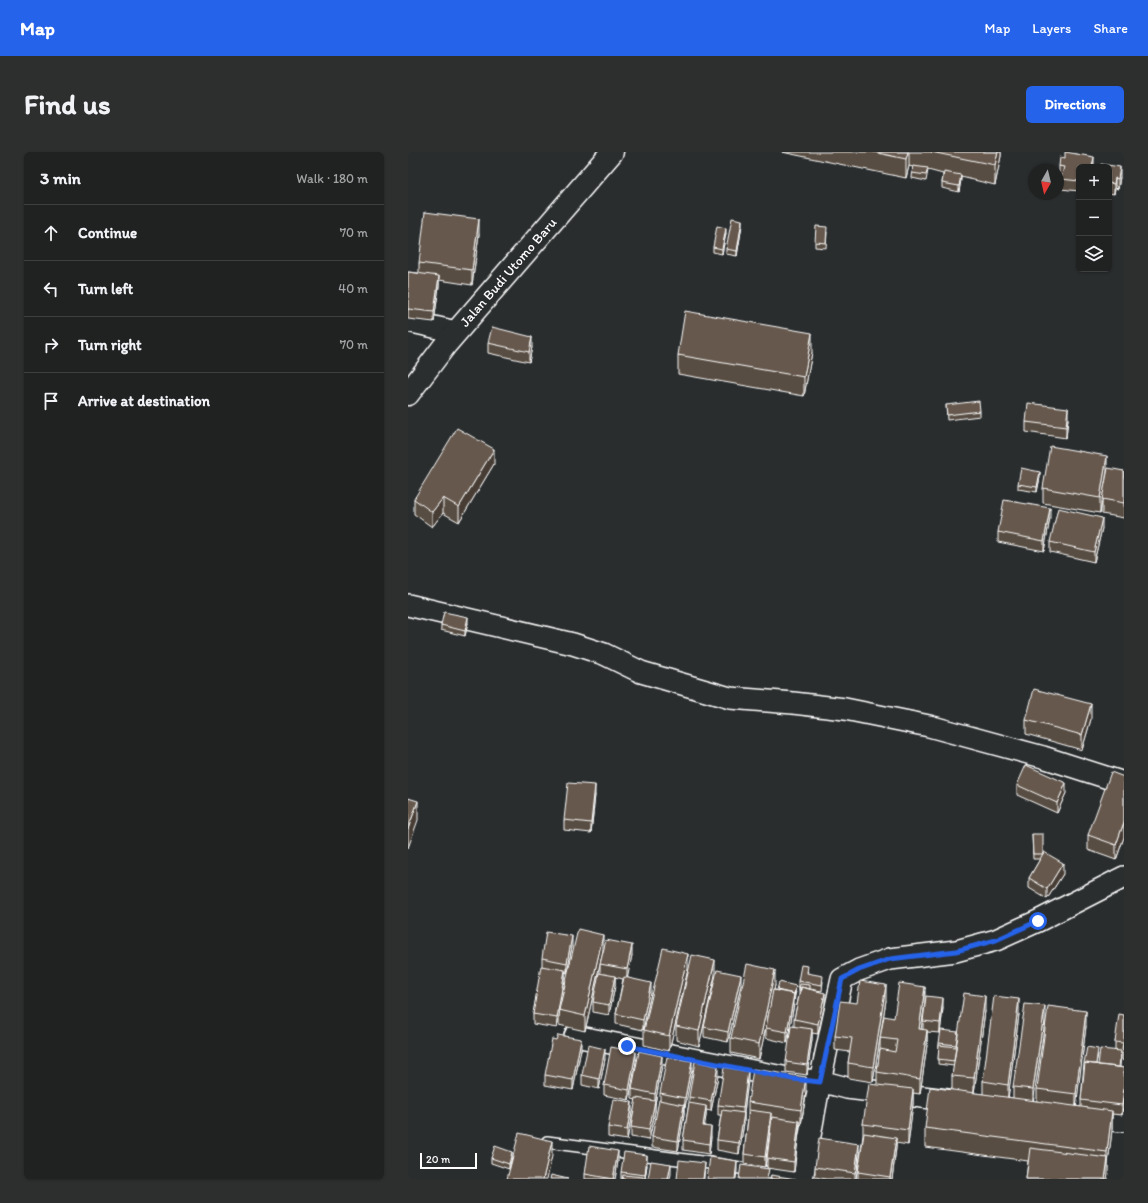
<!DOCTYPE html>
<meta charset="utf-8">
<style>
:root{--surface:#202222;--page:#2d2f2f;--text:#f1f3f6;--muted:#a2a4a5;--line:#3d3f40;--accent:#2563eb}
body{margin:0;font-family:Itim,sans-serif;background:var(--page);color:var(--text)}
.controls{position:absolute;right:12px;top:12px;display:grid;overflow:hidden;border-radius:6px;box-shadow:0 1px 3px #0004}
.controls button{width:36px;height:36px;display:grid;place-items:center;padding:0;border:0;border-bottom:1px solid var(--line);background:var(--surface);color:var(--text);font:20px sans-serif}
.compass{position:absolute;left:620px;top:12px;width:36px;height:36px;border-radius:50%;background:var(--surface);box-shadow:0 1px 3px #0004;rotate:188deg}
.scale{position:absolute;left:12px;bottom:10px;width:57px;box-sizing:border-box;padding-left:4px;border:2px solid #fff;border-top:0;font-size:11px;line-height:14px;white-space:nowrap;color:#fff;-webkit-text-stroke:3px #2a2d2e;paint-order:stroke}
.stop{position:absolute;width:12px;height:12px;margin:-9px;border:3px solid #2563eb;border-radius:50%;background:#fff}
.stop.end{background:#2563eb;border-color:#fff;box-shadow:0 1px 4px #0008}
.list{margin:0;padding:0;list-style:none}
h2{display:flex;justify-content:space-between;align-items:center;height:52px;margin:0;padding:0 16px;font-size:17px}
h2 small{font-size:13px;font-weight:400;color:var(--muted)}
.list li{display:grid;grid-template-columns:26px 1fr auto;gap:12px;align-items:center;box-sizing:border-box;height:56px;padding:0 16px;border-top:1px solid var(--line)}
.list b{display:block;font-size:15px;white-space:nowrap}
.list em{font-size:13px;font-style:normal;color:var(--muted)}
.icon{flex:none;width:22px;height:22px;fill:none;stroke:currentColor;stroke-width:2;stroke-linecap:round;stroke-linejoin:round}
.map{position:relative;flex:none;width:716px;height:1027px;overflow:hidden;border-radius:6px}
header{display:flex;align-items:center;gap:24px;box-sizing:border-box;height:56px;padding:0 20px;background:var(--accent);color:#fff}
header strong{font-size:19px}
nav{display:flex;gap:22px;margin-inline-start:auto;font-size:14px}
.intro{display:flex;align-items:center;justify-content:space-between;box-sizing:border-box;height:96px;padding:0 24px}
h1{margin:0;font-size:28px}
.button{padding:10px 18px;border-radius:6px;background:var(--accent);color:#fff;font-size:14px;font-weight:700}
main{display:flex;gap:24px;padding:0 24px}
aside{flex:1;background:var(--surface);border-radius:6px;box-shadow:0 1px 3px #0004}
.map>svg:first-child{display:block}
</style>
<header>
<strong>Map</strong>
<nav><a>Map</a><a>Layers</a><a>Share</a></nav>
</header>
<div class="intro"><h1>Find us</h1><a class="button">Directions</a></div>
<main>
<aside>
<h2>3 min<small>Walk · 180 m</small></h2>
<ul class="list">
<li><svg class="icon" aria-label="ahead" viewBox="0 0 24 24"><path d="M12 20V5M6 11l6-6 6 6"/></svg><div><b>Continue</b></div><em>70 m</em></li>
<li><svg class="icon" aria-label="left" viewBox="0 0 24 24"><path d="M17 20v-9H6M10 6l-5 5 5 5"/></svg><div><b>Turn left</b></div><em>40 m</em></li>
<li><svg class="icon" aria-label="right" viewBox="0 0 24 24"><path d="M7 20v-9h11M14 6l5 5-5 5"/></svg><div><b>Turn right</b></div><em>70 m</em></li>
<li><svg class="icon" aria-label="arrive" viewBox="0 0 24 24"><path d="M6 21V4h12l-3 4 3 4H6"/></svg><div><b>Arrive at destination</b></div></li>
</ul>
</aside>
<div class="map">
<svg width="716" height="1027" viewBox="0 0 716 1027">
<rect width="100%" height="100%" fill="#2a2d2e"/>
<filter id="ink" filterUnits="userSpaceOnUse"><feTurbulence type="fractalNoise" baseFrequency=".025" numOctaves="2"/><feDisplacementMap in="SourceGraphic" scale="8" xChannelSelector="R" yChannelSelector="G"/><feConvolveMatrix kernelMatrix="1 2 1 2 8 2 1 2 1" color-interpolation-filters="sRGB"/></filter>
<g filter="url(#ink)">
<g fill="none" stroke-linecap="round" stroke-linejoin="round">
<defs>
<path id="service" d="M 139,990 L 301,1011 L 394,1026"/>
<path id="minor" d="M 0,169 L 48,180
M 0,453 L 165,492 L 196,502 L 233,520 L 322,546 L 385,551 L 437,557 L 521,574 L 635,605 L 716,631
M 167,884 L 385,927 L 412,929 L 394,1027
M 548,949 L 439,936 L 412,929 L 434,827 L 451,818 L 482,807 L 548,799 L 588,788 L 630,769 L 716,725
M 677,965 L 714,969"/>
<path id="tertiary" d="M 0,242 L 38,192 L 204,0"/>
</defs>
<use href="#service" stroke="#fff" stroke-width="14"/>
<use href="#minor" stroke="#fff" stroke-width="24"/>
<use href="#tertiary" stroke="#fff" stroke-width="25"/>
<use href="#service" stroke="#2a2d2e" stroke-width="11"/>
<use href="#minor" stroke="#2a2d2e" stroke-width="21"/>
<use href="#tertiary" stroke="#2a2d2e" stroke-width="22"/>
</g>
<path fill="#584d42" stroke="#fff" fill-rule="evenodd" d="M 374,0 L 593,0 L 593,4 L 587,33 L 553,25 L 551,40 L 534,36 L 534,31 L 535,22 L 520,18 L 518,29 L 504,26 L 505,15 L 501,14 L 498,26 Z
M 651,14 L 686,15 L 671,15 L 671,39 L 653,37 L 654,25 L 651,24 Z
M 701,15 L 712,25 L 710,37 L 707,36 L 706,42 L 701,41 Z
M 334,73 L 329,104 L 318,102 L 318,97 Z
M 419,80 L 418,96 L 407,95 L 407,90 Z
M 318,81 L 314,102 L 305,100 L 305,95 Z
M 71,82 L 64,133 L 31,128 L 31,134 L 26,170 L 0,167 L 0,120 L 11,121 L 11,111 Z
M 80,191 L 124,195 L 121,210 L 80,201 Z
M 404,200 L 396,244 L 270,222 L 270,203 Z
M 538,253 L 572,259 L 572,264 L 539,268 Z
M 660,267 L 658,286 L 618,280 L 618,270 Z
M 86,312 L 51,370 L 35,361 L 24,375 L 6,362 L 6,347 Z
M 699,319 L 716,319 L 716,366 L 694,362 L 694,347 L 692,361 L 635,351 L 635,336 Z
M 632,325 L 629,340 L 610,337 L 610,332 Z
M 642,366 L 636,399 L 590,390 L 590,380 Z
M 694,376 L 686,410 L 642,400 L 642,390 Z
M 60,471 L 57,484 L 33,478 L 33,473 Z
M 683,567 L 674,598 L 618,582 L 618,568 Z
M 716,625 L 716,685 L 708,708 L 680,698 L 680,683 Z
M 609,633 L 658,641 L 649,661 L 609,643 Z
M 187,643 L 183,681 L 156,678 L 156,668 Z
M 624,682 L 635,702 L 655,722 L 639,747 L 621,736 L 621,726 L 632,707 L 625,707 Z
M 164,794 L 159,821 L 157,820 L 157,828 L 153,850 L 195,798 L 177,879 L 151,873 L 151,861 L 149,876 L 125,872 L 125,862 L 134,814 L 134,806 Z
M 224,803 L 219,825 L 243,841 L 235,878 L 208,872 L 208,862 L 215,827 L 207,825 L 207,834 L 201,863 L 185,860 L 185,850 L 192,821 L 192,812 Z
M 280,817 L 261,899 L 236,893 L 236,878 Z
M 400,819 L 399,821 L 415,829 L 414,839 L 402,837 L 417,851 L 410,882 L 404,881 L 404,887 L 399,923 L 378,920 L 378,910 L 386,874 L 386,867 L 391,843 L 391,835 L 390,835 L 390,829 Z
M 307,823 L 291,894 L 268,888 L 268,874 Z
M 333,833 L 320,890 L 296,885 L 296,875 Z
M 367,833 L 366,838 L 388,840 L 386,846 L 386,852 L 379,891 L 358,886 L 358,876 L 361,860 L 351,907 L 323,901 L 323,886 Z
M 478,848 L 465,930 L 440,926 L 440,911 L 442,900 L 427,898 L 427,884 L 449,851 Z
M 517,850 L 535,856 L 532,881 L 519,880 L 519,893 L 512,942 L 505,941 L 505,952 L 500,993 L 488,991 L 488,996 L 484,1027 L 450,1027 L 450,1020 L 455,983 L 455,972 L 469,933 L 469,920 L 472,897 L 472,886 ZM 517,850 L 515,869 L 515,878 L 513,877 Z
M 577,859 L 566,941 L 575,942 L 575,929 L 611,862 L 600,945 L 605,946 L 605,935 L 637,869 L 625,949 L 629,949 L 629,937 L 678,874 L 668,954 L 673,955 L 673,948 L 676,911 L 690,902 L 688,912 L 690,913 L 707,898 L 707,890 L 716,863 L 716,909 L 714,908 L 714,901 L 713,901 L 712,915 L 716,916 L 716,947 L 714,963 L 704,962 L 704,978 L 700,1012 L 699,1027 L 618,1027 L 620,1009 L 517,995 L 517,976 L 544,938 L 544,924 L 546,914 L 530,912 L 531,891 L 550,880 L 547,906 Z
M 173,897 L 165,938 L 137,933 L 137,923 Z
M 197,907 L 191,937 L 174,933 L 174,923 Z
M 228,910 L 221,948 L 196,943 L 196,933 Z
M 254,914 L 247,952 L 247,959 L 241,988 L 223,985 L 223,975 L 228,948 L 224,947 L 224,937 Z
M 284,919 L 276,956 L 276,963 L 270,999 L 244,995 L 244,985 L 252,949 L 252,941 Z
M 310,924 L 303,959 L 298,958 L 298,964 L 296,974 L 303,985 L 301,1002 L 275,998 L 275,988 L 281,951 L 281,945 Z
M 340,929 L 336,961 L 336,971 L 331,1002 L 309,998 L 309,988 L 313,963 L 310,963 L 310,953 Z
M 398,940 L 393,973 L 391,973 L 391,979 L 386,1020 L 359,1016 L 359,1006 L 364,968 L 363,968 L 357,1015 L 336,1012 L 336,1002 L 340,965 L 340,950 Z
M 224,960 L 219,988 L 200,985 L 200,975 Z
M 451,1002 L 448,1027 L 418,1027 L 407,1025 L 407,1015 Z
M 104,1005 L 101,1017 L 83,1011 L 83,1006 Z
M 210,1009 L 207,1027 L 177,1027 L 177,1022 Z
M 239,1013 L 237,1027 L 213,1027 L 213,1020 Z"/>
<path fill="#473e36" stroke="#fff" d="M 500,0 L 501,0 L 501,14 L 498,26 L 498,7 Z
M 590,0 L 593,0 L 593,4 L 587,33 L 587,13 Z
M 686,5 L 686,15 L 684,15 Z
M 712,15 L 712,25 L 710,37 L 710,27 Z
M 553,23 L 553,28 L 551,40 L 551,34 Z
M 707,26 L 707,36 L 706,42 L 706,32 Z
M 71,67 L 71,82 L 64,133 L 64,118 Z
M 334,68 L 334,73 L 329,104 L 329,99 Z
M 318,76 L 318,81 L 314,102 L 314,97 Z
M 31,124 L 31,134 L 26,170 L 26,160 Z
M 404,181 L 404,200 L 396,244 L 396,225 Z
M 124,185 L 124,195 L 121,210 L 121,200 Z
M 660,256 L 660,267 L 658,286 L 658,275 Z
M 86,297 L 86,312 L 51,370 L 51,355 Z
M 699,304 L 699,319 L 692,361 L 692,346 Z
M 632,320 L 632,325 L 629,340 L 629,335 Z
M 35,346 L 35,361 L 24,375 L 24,360 Z
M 642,356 L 642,366 L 636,399 L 636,389 Z
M 694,366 L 694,376 L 686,410 L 686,400 Z
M 60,465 L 60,471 L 57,484 L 57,479 Z
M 683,552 L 683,567 L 674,598 L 674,583 Z
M 658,631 L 658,641 L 649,661 L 649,651 Z
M 187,633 L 187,643 L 183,681 L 183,671 Z
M 10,649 L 10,668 L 0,696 L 0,677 Z
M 716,670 L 716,685 L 708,708 L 708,693 Z
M 655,711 L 655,722 L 639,747 L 639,737 Z
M 195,783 L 195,798 L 177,879 L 177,864 Z
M 164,784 L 164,794 L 159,821 L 159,811 Z
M 224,793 L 224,803 L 219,828 L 219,817 Z
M 280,802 L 280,817 L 261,899 L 261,884 Z
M 307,808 L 307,823 L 291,894 L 291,879 Z
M 157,818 L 157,828 L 149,876 L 149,866 Z
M 367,818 L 367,833 L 351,907 L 351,892 Z
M 333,823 L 333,833 L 320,890 L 320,880 Z
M 207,824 L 207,834 L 201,863 L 201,853 Z
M 243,831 L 243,841 L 235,878 L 235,868 Z
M 478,833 L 478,848 L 465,930 L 465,915 Z
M 388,834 L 386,852 L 379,891 L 379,880 Z
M 517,835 L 517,850 L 511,892 L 511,877 Z
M 417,841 L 417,851 L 410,882 L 410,872 Z
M 577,844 L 577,859 L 566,941 L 566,926 Z
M 535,846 L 535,856 L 532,881 L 532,871 Z
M 611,847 L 611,862 L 600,947 L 600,933 Z
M 637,854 L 637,869 L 625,952 L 625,937 Z
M 678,859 L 678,874 L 668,957 L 668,942 Z
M 404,877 L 404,887 L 399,923 L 399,913 Z
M 519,878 L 519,893 L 512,942 L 512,927 Z
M 173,887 L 173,897 L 165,938 L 165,928 Z
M 197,897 L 197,907 L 191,937 L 191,927 Z
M 228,900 L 228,910 L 221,948 L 221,938 Z
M 254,904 L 254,914 L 247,952 L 247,942 Z
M 284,909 L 284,919 L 277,956 L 277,946 Z
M 310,914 L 310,924 L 303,959 L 303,949 Z
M 340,919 L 340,929 L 335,967 L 335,956 Z
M 398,925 L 398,940 L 393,973 L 393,958 Z
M 505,937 L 505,952 L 500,993 L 500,978 Z
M 716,937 L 716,947 L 714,963 L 714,953 Z
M 247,949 L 247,959 L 241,988 L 241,978 Z
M 224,950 L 224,960 L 219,988 L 219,978 Z
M 276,953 L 276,963 L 270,999 L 270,989 Z
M 298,954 L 298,964 L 295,984 L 295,974 Z
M 704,959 L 704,978 L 700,1012 L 700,1021 L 699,1027 L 697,1027 L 699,1013 L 699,1000 Z
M 336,961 L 336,971 L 331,1002 L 331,991 Z
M 363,961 L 363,971 L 357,1015 L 357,1005 Z
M 391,969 L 391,979 L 386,1020 L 386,1010 Z
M 303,975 L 303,985 L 301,1002 L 301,992 Z
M 488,986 L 488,996 L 484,1027 L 482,1027 Z
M 144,989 L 144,1004 L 139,1027 L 135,1027 Z
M 451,992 L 451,1002 L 448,1027 L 447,1027 L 447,1021 Z
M 210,999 L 210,1009 L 207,1027 L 205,1027 Z
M 104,1000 L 104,1005 L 101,1017 L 101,1012 Z
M 239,1003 L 239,1013 L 237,1027 Z
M 329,1009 L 329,1019 L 328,1027 L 327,1027 Z
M 297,1011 L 296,1027 L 295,1027 Z
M 263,1012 L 263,1022 L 262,1027 L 260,1027 Z"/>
<path fill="#66594d" stroke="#fff" d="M 465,0 L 500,0 L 498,7 Z
M 523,0 L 590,0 L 587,13 Z
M 657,0 L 686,5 L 684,15 L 671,15 L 671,29 L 653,27 L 656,15 L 651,14 L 652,5 L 657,6 Z
M 693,12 L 712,15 L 710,27 L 707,26 L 706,32 L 701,31 L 701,15 L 692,15 Z
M 505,14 L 520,16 L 518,23 L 504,21 Z
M 536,20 L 553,23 L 551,34 L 534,31 Z
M 17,60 L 71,67 L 64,118 L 11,111 Z
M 324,66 L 334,68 L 329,99 L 318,97 Z
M 309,74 L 318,76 L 314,97 L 305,95 Z
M 408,74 L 419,75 L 418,91 L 407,90 Z
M 0,120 L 31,124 L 26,160 L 0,157 Z
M 277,159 L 404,181 L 396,225 L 270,203 Z
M 84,175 L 124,185 L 121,200 L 80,191 Z
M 571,249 L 572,259 L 539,263 L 538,253 Z
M 620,251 L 660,256 L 658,275 L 618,270 Z
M 49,276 L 86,297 L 51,355 L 35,346 L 24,360 L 6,347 Z
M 642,294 L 699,304 L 692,346 L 635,336 Z
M 613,316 L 632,320 L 629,335 L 610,332 Z
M 700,316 L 716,319 L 716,351 L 694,347 Z
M 596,348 L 642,356 L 636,389 L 590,380 Z
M 650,356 L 694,366 L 686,400 L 642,390 Z
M 36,460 L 60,465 L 57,479 L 33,473 Z
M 626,537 L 683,552 L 674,583 L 618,568 Z
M 618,613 L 658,631 L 649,651 L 609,633 Z
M 703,620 L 716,625 L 716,670 L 708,693 L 680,683 Z
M 160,631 L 187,633 L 183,671 L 156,668 Z
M 0,646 L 10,649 L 0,677 Z
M 624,682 L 635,682 L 635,702 L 625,702 Z
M 636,700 L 655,711 L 639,737 L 621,726 Z
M 170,777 L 195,783 L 177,864 L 151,858 Z
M 138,780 L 164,784 L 159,811 L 134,806 Z
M 198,788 L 224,793 L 219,817 L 192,812 Z
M 255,796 L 280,802 L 261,884 L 236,878 Z
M 284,803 L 307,808 L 291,879 L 268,874 Z
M 339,812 L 367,818 L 351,892 L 323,886 Z
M 393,813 L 400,814 L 399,821 L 415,824 L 414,833 L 390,829 Z
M 133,814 L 157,818 L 149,866 L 125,862 Z
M 309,818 L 333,823 L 320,880 L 296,875 Z
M 191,821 L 207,824 L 201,853 L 185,850 Z
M 216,825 L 243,831 L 235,868 L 208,862 Z
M 452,829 L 478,833 L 465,915 L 440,911 L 444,886 L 427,884 L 432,849 L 449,851 Z
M 371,830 L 388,834 L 386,842 L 369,838 Z
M 491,831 L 517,835 L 511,877 L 519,878 L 512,927 L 469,920 L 472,897 L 487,900 L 489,888 L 472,886 L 476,864 L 486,866 Z
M 392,832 L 402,833 L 402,837 L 393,835 L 393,838 L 391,838 Z
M 393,835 L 417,841 L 410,872 L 386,867 Z
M 365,838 L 386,842 L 379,880 L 358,876 Z
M 556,841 L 577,844 L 566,926 L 544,924 Z
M 518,844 L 535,846 L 532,871 L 515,869 Z
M 586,844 L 611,847 L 600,933 L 575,929 Z
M 617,852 L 637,854 L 625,937 L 605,935 Z
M 640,854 L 678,859 L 668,942 L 629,937 Z
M 711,862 L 716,863 L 716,899 L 714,898 L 715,891 L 707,890 Z
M 383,874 L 404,877 L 399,913 L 378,910 Z
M 533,878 L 550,880 L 548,893 L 531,891 Z
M 150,883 L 173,887 L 165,928 L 137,923 L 144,887 L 148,888 Z
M 180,893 L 197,897 L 191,927 L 174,923 Z
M 531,893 L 548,895 L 546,909 L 530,907 Z
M 203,895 L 228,900 L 221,938 L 196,933 Z
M 679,895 L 690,897 L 688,912 L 676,911 Z
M 692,897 L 713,899 L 711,915 L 690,913 Z
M 231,899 L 254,904 L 247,942 L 224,937 Z
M 259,905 L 284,909 L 277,946 L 252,941 Z
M 287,909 L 310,914 L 303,949 L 281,945 Z
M 677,911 L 716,916 L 716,937 L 714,953 L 673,948 Z
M 316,915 L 340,919 L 335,956 L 310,953 Z
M 345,917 L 398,925 L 393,958 L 340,950 Z
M 461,932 L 505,937 L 500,978 L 455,972 Z
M 522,935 L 704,959 L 699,1000 L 517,976 Z
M 228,946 L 247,949 L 241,978 L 223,975 Z
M 205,947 L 224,950 L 219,978 L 200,975 Z
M 251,948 L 276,953 L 270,989 L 244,985 Z
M 281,951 L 298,954 L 295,974 L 303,975 L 301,992 L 275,988 Z
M 314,958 L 336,961 L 331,991 L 309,988 Z
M 341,958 L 363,961 L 357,1005 L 336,1002 Z
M 364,965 L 391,969 L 386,1010 L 359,1006 Z
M 111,981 L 144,989 L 135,1027 L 99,1027 Z
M 456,981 L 488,986 L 482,1025 L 450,1020 Z
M 411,986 L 451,992 L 447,1021 L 407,1015 Z
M 87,994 L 104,1000 L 101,1012 L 83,1006 Z
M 181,994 L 210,999 L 205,1027 L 177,1022 Z
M 622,996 L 700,1006 L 697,1027 L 618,1027 Z
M 216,1000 L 239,1003 L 237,1023 L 213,1020 Z
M 302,1005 L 329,1009 L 327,1027 L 299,1027 Z
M 271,1008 L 297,1011 L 295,1027 L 269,1027 Z
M 243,1009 L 263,1012 L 260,1027 L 240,1027 Z
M 333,1013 L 361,1017 L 359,1027 L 331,1027 Z
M 143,1023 L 160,1027 L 142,1027 Z
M 215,1023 L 235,1025 L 235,1027 L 214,1027 Z
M 363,1023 L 388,1027 L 362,1027 Z"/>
</g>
<g fill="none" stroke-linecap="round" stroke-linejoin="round" filter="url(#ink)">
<path stroke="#2563eb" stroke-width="5" d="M 219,894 L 385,927 L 412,930 L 434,827 L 451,818 L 482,807 L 548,799 L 588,788 L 630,769"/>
</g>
<g text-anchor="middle" stroke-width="3" stroke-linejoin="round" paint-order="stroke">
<g font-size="14" fill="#fff" stroke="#2a2d2e">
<text transform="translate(100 120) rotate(-49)" y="5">Jalan Budi Utomo Baru</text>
</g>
</g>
</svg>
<div class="controls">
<button>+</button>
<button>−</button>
<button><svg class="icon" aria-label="layers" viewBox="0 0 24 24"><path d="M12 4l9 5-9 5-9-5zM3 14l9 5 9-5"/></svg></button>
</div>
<svg class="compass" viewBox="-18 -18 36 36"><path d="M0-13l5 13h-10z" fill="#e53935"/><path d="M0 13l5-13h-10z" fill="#a2a4a5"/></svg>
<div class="scale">20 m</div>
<div class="stop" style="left:630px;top:769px"></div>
<div class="stop end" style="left:219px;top:894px"></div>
</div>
</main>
